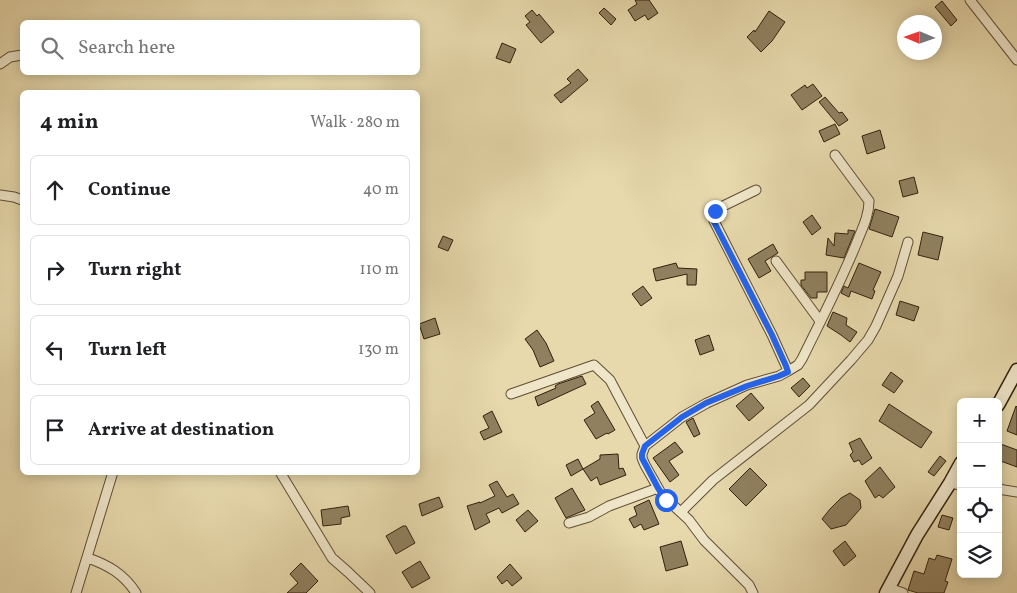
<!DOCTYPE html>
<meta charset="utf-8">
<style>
:root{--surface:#fff;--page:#f2f2f2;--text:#202124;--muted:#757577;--line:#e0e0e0}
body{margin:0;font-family:Vollkorn,serif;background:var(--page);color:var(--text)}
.controls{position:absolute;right:15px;bottom:15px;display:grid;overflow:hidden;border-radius:8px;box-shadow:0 2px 12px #0003}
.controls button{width:45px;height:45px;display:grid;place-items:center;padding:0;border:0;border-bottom:1px solid var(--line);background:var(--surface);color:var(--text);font:25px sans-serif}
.compass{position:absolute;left:897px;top:15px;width:45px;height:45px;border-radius:50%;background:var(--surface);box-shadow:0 2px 12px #0003;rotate:272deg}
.stop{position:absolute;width:15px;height:15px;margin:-11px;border:4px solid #2563eb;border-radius:50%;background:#fff}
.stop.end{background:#2563eb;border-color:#fff;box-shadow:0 1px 5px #0008}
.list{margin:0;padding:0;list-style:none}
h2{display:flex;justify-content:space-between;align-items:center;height:65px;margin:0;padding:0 20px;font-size:21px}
h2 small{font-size:16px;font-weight:400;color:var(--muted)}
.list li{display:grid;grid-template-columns:32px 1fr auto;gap:15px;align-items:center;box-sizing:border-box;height:70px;margin:0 10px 10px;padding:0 10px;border:1px solid var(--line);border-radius:8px}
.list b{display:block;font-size:19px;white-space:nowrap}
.list em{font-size:16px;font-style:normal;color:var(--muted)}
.icon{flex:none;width:28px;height:28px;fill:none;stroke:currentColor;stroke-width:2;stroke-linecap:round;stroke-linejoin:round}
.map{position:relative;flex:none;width:1017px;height:593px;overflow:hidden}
.search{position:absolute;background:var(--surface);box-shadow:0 2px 12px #0003;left:20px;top:20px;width:400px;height:55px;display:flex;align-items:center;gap:12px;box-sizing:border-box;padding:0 18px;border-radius:8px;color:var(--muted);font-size:19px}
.panel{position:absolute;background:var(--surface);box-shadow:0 2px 12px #0003;left:20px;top:90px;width:400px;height:385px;border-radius:8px}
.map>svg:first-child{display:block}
</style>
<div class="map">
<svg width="1017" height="593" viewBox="0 0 1017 593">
<rect width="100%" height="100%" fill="#e7d9ac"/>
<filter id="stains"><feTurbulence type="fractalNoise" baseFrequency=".004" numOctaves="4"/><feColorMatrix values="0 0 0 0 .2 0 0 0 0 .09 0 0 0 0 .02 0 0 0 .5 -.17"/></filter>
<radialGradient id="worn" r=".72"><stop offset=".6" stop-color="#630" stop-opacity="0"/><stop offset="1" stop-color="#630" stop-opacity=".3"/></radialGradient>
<path fill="#90805f" stroke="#32200c" d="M 635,0 L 649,0 L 658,13 L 648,20 L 645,15 L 635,21 L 628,10 L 637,4 Z
M 942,1 L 957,20 L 951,26 L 935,7 Z
M 604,8 L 616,19 L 611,25 L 599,13 Z
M 532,10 L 537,16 L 539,14 L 554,32 L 541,43 L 526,25 L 530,22 L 525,16 Z
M 769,11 L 785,22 L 772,41 L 761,52 L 747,37 L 754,30 L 755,32 Z
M 502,43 L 516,49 L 510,63 L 496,58 Z
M 578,69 L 588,80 L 561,103 L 554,95 L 571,83 L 567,79 Z
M 813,84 L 822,96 L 802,110 L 791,95 L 805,85 L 807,88 Z
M 825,97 L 839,113 L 842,112 L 848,120 L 839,126 L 819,102 Z
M 835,124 L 840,134 L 824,142 L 819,131 Z
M 880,130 L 885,148 L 867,154 L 862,136 Z
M 914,177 L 918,193 L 903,197 L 899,181 Z
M 875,209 L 899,217 L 892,237 L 869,229 Z
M 812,215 L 821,228 L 812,235 L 803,222 Z
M 848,230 L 855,231 L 844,258 L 826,255 L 828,238 L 834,246 L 835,233 L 848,234 Z
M 923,232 L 943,237 L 938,260 L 918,255 Z
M 443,236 L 453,240 L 448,251 L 438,247 Z
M 773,244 L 778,253 L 765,261 L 771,271 L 759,278 L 748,259 Z
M 676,263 L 678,268 L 697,269 L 696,285 L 687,285 L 687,274 L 656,281 L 653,269 Z
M 859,263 L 881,272 L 873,290 L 875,291 L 872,299 L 851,291 L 849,297 L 841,293 L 844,286 L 848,288 Z
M 805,272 L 827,272 L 827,292 L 817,292 L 817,298 L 811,298 L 801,285 L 801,280 L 805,280 Z
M 643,286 L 652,298 L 641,306 L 632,294 Z
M 900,301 L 919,307 L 914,321 L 896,315 Z
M 833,312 L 847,318 L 846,325 L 857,332 L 850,342 L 841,335 L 827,326 Z
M 435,318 L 440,334 L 424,339 L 419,324 Z
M 537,330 L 546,343 L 554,361 L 540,367 L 533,350 L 525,339 Z
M 709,335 L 714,350 L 700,355 L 695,340 Z
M 891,372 L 903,381 L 894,393 L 882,385 Z
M 582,376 L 586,384 L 538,406 L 535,397 L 556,388 L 555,386 L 558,384 Z
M 803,378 L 810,386 L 799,397 L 791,388 Z
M 751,393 L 764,408 L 749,421 L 736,406 Z
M 598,401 L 615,430 L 608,434 L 607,433 L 596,439 L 584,420 L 595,413 L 591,406 Z
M 889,404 L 932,432 L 921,448 L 879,421 Z
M 1016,406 L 1017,407 L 1017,435 L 1007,431 Z
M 492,411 L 502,432 L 484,440 L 480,432 L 489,428 L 483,416 Z
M 693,418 L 700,434 L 694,437 L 686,422 Z
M 860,438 L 872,458 L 862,465 L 859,460 L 854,462 L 850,455 L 853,452 L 849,443 Z
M 675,442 L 683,452 L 669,461 L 679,475 L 670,482 L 653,458 Z
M 998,443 L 1017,450 L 1017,467 L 998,460 Z
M 618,454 L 619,469 L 623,468 L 626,475 L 600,485 L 597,477 L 591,481 L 583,469 L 600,459 L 600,455 Z
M 940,456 L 946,461 L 934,476 L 928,472 Z
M 578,459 L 583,469 L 571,476 L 566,465 Z
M 880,467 L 895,487 L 883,498 L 879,495 L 875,498 L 865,481 Z
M 750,468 L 767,485 L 746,506 L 729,489 Z
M 497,481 L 507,497 L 513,494 L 519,504 L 502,513 L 499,508 L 486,514 L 490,522 L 475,530 L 467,506 L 480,502 L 480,503 L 495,496 L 489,485 Z
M 572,488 L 585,510 L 566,518 L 555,498 Z
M 850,493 L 860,500 L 861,508 L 846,525 L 831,529 L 822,519 L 830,509 L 841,498 Z
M 439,497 L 443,507 L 422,516 L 419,504 Z
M 649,500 L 659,524 L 644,530 L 641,524 L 634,528 L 629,519 L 637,515 L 634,507 Z
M 348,506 L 350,516 L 341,518 L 341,524 L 323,526 L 321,510 Z
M 528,510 L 538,521 L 525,532 L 516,520 Z
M 942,515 L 953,518 L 949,530 L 938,527 Z
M 403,526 L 406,526 L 415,543 L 396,554 L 386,536 Z
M 681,541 L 688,565 L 666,571 L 660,547 Z
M 845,541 L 856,556 L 844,566 L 833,551 Z
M 937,555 L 952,559 L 945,581 L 948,582 L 944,593 L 918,593 L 908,590 L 914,571 L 924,574 L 929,558 L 935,560 Z
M 420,561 L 430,578 L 412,588 L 402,572 Z
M 301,563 L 318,581 L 306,593 L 287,593 L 298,583 L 290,574 Z
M 510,564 L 522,578 L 512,586 L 507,580 L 502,584 L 497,577 Z"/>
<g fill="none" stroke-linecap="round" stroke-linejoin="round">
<defs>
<path id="street" d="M 970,0 L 1017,60
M 0,64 L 10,57 L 22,55
M 0,195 L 14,197 L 22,200
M 776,261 L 820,321
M 788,371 L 798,365 L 802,359 C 821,320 841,282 857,242 C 862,229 869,216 869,201 L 835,155
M 511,394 L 594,365 L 610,380 L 645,446
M 280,472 L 332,558 L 348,572 L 370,593
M 950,483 L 961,485
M 998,489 L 1017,492
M 681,512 L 713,480 L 809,405 L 851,360 L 868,340 L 876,326 L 898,276 L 908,242
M 569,523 L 589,517 L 609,506 L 658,488
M 88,558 C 108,565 124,574 136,593
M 889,588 L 903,593
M 76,593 L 113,472
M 753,593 L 749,585 L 704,540 L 689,520 L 662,495 L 645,465 L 642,458 L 642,454 L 645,446 L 682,417 L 707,403 L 747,385 L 779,376 L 788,371 L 786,366 L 772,335 L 714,221 C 713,215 714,212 719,208 L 756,190"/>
<path id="secondary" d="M 998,405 L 1017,370
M 886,593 L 917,535 L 950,483 L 961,463"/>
</defs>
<use href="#street" stroke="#5f4e34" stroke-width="11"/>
<use href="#secondary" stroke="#32200c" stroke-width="15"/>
<use href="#street" stroke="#efe6c9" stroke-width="9"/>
<use href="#secondary" stroke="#efe6c9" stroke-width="12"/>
</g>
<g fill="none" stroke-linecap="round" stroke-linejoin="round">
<path stroke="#2563eb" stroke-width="6" d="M 666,500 L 658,488 L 642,458 L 642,454 L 645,446 L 682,417 L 706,403 L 747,386 L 779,376 L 788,372 L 786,366 L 772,335 L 714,222 L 713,216 L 715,211"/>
</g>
<rect width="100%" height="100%" filter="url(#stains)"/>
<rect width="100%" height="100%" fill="url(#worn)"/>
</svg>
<div class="controls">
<button>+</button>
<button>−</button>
<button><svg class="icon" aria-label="locate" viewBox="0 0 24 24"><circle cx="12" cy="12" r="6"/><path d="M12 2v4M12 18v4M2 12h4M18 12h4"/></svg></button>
<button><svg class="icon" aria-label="layers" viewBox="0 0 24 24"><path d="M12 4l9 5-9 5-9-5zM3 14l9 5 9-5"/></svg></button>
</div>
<svg class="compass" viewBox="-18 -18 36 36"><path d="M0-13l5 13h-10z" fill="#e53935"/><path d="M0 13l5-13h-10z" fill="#757577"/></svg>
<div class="stop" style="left:666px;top:500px"></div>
<div class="stop end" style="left:715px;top:211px"></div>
<div class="search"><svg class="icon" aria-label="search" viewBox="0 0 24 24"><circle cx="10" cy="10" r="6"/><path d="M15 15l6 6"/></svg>Search here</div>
<section class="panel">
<h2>4 min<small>Walk · 280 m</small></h2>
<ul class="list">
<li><svg class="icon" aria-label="ahead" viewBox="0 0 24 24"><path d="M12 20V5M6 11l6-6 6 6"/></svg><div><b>Continue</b></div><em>40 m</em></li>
<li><svg class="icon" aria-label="right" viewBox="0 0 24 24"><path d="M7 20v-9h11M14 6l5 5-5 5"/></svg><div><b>Turn right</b></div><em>110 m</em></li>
<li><svg class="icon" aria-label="left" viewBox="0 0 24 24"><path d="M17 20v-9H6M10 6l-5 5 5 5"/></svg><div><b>Turn left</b></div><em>130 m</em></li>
<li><svg class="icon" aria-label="arrive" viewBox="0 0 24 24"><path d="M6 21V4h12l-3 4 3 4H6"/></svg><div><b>Arrive at destination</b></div></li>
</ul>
</section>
</div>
